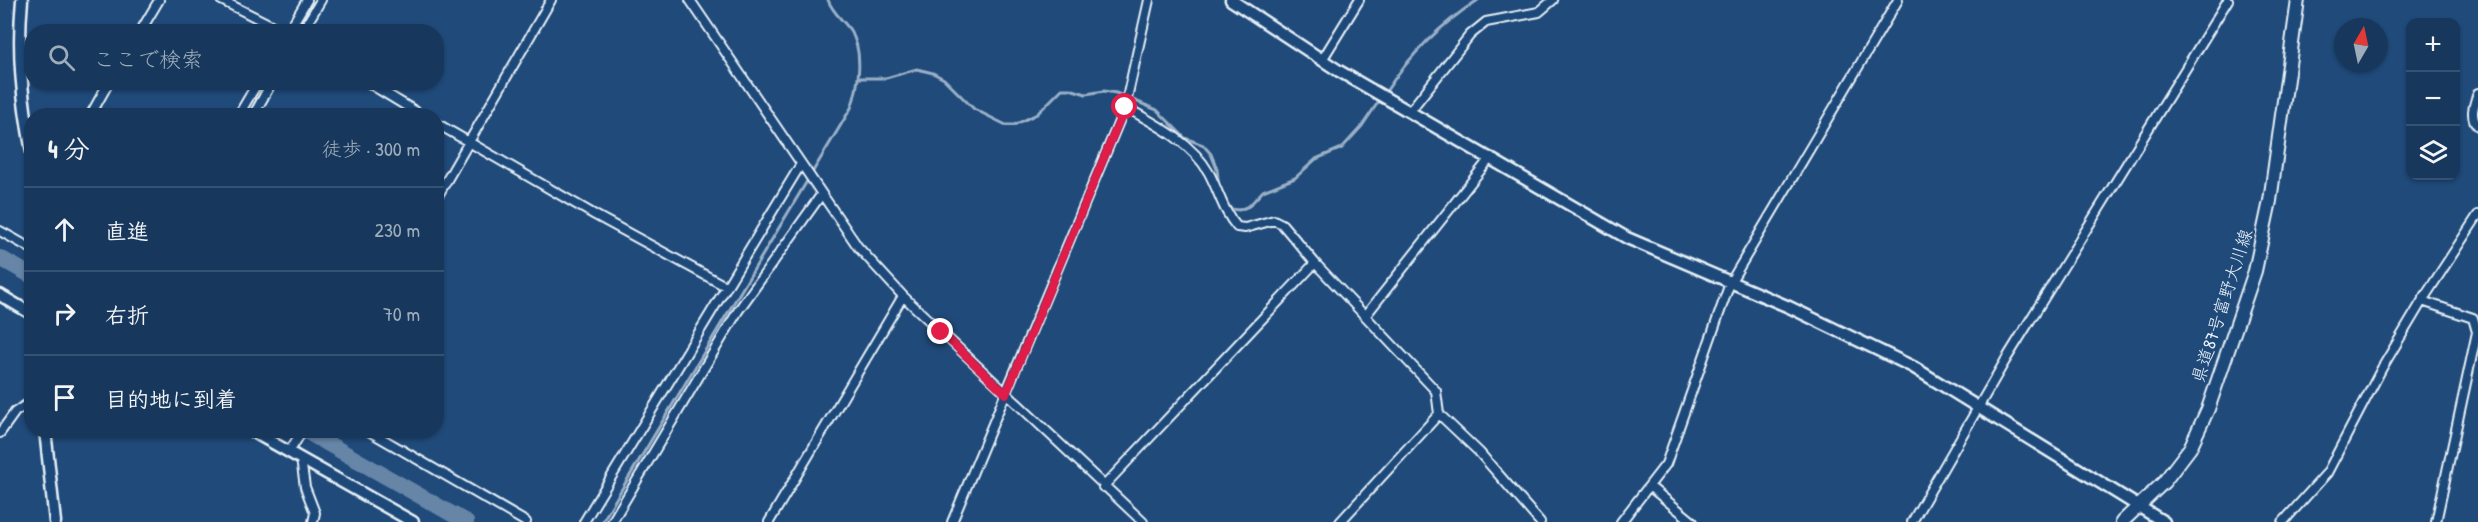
<!DOCTYPE html>
<html lang="ja">
<meta charset="utf-8">
<style>
:root{--surface:#17385c;--page:#244365;--text:#f1f3f6;--muted:#9eacbb;--line:#365272}
body{margin:0;font-family:"Patrick Hand","Klee One",sans-serif;background:var(--page);color:var(--text)}
.controls{position:absolute;right:18px;top:18px;display:grid;overflow:hidden;border-radius:12px;box-shadow:0 2px 4px #0004}
.controls button{width:54px;height:54px;display:grid;place-items:center;padding:0;border:0;border-bottom:2px solid var(--line);background:var(--surface);color:var(--text);font:30px sans-serif}
.compass{position:absolute;left:2334px;top:18px;width:54px;height:54px;border-radius:50%;background:var(--surface);box-shadow:0 2px 4px #0004;rotate:9deg}
.stop{position:absolute;width:18px;height:18px;margin:-14px;border:4px solid #e11d48;border-radius:50%;background:#fff}
.stop.end{background:#e11d48;border-color:#fff;box-shadow:0 2px 6px #0008}
.list{margin:0;padding:0;list-style:none}
h2{display:flex;justify-content:space-between;align-items:center;height:78px;margin:0;padding:0 24px;font-size:26px}
h2 small{font-size:20px;font-weight:400;color:var(--muted)}
.list li{display:grid;grid-template-columns:39px 1fr auto;gap:18px;align-items:center;box-sizing:border-box;height:84px;padding:0 24px;border-top:2px solid var(--line)}
.list b{display:block;font-size:22px;white-space:nowrap}
.list em{font-size:20px;font-style:normal;color:var(--muted)}
.icon{flex:none;width:33px;height:33px;fill:none;stroke:currentColor;stroke-width:2;stroke-linecap:round;stroke-linejoin:round}
.map{position:relative;flex:none;width:2478px;height:522px;overflow:hidden}
.search{position:absolute;background:var(--surface);box-shadow:0 2px 4px #0004;left:24px;top:24px;width:420px;height:66px;display:flex;align-items:center;gap:15px;box-sizing:border-box;padding:0 21px;border-radius:24px;color:var(--muted);font-size:22px}
.panel{position:absolute;background:var(--surface);box-shadow:0 2px 4px #0004;left:24px;top:108px;width:420px;height:330px;border-radius:24px}
.map>svg:first-child{display:block}
</style>
<div class="map">
<svg width="2478" height="522" viewBox="0 0 2478 522">
<rect width="100%" height="100%" fill="#1f4a7a"/>
<filter id="ink" filterUnits="userSpaceOnUse"><feTurbulence type="fractalNoise" baseFrequency=".0167" numOctaves="2"/><feDisplacementMap in="SourceGraphic" scale="12" xChannelSelector="R" yChannelSelector="G"/><feConvolveMatrix kernelMatrix="1 2 1 2 8 2 1 2 1" color-interpolation-filters="sRGB"/></filter>
<g filter="url(#ink)">
<g fill="none" stroke-linecap="round" stroke-linejoin="round">
<path stroke="#9ab0c7" stroke-width="3" d="M 298,32 L 316,0
M 858,78 L 886,78 L 917,69 L 933,73 L 944,79 L 974,109 L 1006,125 L 1014,125 L 1037,114 L 1062,89 L 1070,89 L 1086,94 L 1104,91 L 1116,93 L 1157,110 L 1185,138 L 1203,145 L 1211,154 L 1217,169 L 1219,189
M 1385,93 C 1409,56 1441,24 1478,0
M 248,116 L 267,82
M 1226,205 L 1231,209 L 1239,210 L 1249,206 L 1263,191 L 1295,178 L 1316,159 L 1342,148 L 1362,126 L 1381,98
M 602,522 L 851,108 C 859,86 864,50 850,30 C 842,19 833,13 828,0"/>
<path stroke="#6685a7" stroke-width="16" d="M 0,258 L 32,276
M 304,430 L 466,522"/>
<defs>
<path id="street" d="M 221,0 L 285,32
M 690,0 L 858,247 L 903,296 L 1143,522
M 140,32 L 159,0
M 288,32 L 307,0
M 302,32 L 321,0
M 1322,60 L 1359,0
M 367,82 L 423,116
M 2478,93 C 2474,104 2469,117 2478,126
M 1125,107 C 1154,123 1193,143 1209,173 C 1219,192 1223,211 1237,227 L 1245,228 L 1274,220 L 1282,224 L 1315,263 L 1436,391 L 1439,414 L 1479,452 L 1540,522
M 1410,111 L 1470,35 L 1486,22 L 1539,12 L 1553,0
M 90,116 L 109,82
M 238,116 L 258,82
M 253,116 L 272,82
M 436,123 L 595,215 L 727,287
M 436,199 L 551,0
M 0,231 L 32,249
M 2422,301 L 2473,318 L 2477,332 L 2436,522
M 1366,315 L 1491,157
M 367,430 L 526,522
M 0,433 L 15,412 L 32,401
M 289,452 L 303,430
M 301,459 L 305,487 L 315,513 L 313,522
M 1649,486 L 1693,522
M 1103,487 L 1315,263
M 584,522 L 801,164
M 612,522 L 738,311 L 821,195
M 769,522 L 903,296
M 952,522 L 1125,107 L 1149,0
M 1340,522 L 1439,414
M 1621,522 L 1666,464 L 1730,283 L 1898,0
M 1912,522 L 2005,361 L 2228,0
M 2283,522 L 2327,473 L 2382,368 L 2422,301 L 2478,215"/>
<path id="secondary" d="M 22,0 C 17,52 22,100 32,152
M 1231,0 L 1339,71 L 1627,238 L 1789,307 L 1913,367 L 2164,522
M 0,295 L 32,314
M 45,430 L 55,522
M 250,430 L 413,522"/>
<path id="primary" d="M 2122,522 L 2164,482 L 2190,448 L 2208,409 L 2255,271 L 2270,201 L 2298,0"/>
</defs>
<use href="#street" stroke="#e8f1f8" stroke-width="12"/>
<use href="#secondary" stroke="#e8f1f8" stroke-width="15"/>
<use href="#primary" stroke="#e8f1f8" stroke-width="16"/>
<use href="#street" stroke="#1f4a7a" stroke-width="8"/>
<use href="#secondary" stroke="#1f4a7a" stroke-width="10"/>
<use href="#primary" stroke="#1f4a7a" stroke-width="12"/>
</g>
</g>
<g fill="none" stroke-linecap="round" stroke-linejoin="round" filter="url(#ink)">
<path stroke="#e11d48" stroke-width="8" d="M 941,332 L 1006,394 L 1125,107"/>
</g>
<g text-anchor="middle" stroke-width="5" stroke-linejoin="round" paint-order="stroke">
<g font-size="18" fill="#e8f1f8" stroke="#1f4a7a">
<text transform="translate(2222 306) rotate(-72)" y="6">県道87号富野大川線</text>
</g>
</g>
</svg>
<div class="controls">
<button>+</button>
<button>−</button>
<button><svg class="icon" aria-label="layers" viewBox="0 0 24 24"><path d="M12 4l9 5-9 5-9-5zM3 14l9 5 9-5"/></svg></button>
</div>
<svg class="compass" viewBox="-18 -18 36 36"><path d="M0-13l5 13h-10z" fill="#e53935"/><path d="M0 13l5-13h-10z" fill="#9eacbb"/></svg>
<div class="stop" style="left:1125px;top:107px"></div>
<div class="stop end" style="left:941px;top:332px"></div>
<div class="search"><svg class="icon" aria-label="search" viewBox="0 0 24 24"><circle cx="10" cy="10" r="6"/><path d="M15 15l6 6"/></svg>ここで検索</div>
<section class="panel">
<h2>4 分<small>徒歩 · 300 m</small></h2>
<ul class="list">
<li><svg class="icon" aria-label="ahead" viewBox="0 0 24 24"><path d="M12 20V5M6 11l6-6 6 6"/></svg><div><b>直進</b></div><em>230 m</em></li>
<li><svg class="icon" aria-label="right" viewBox="0 0 24 24"><path d="M7 20v-9h11M14 6l5 5-5 5"/></svg><div><b>右折</b></div><em>70 m</em></li>
<li><svg class="icon" aria-label="arrive" viewBox="0 0 24 24"><path d="M6 21V4h12l-3 4 3 4H6"/></svg><div><b>目的地に到着</b></div></li>
</ul>
</section>
</div>
